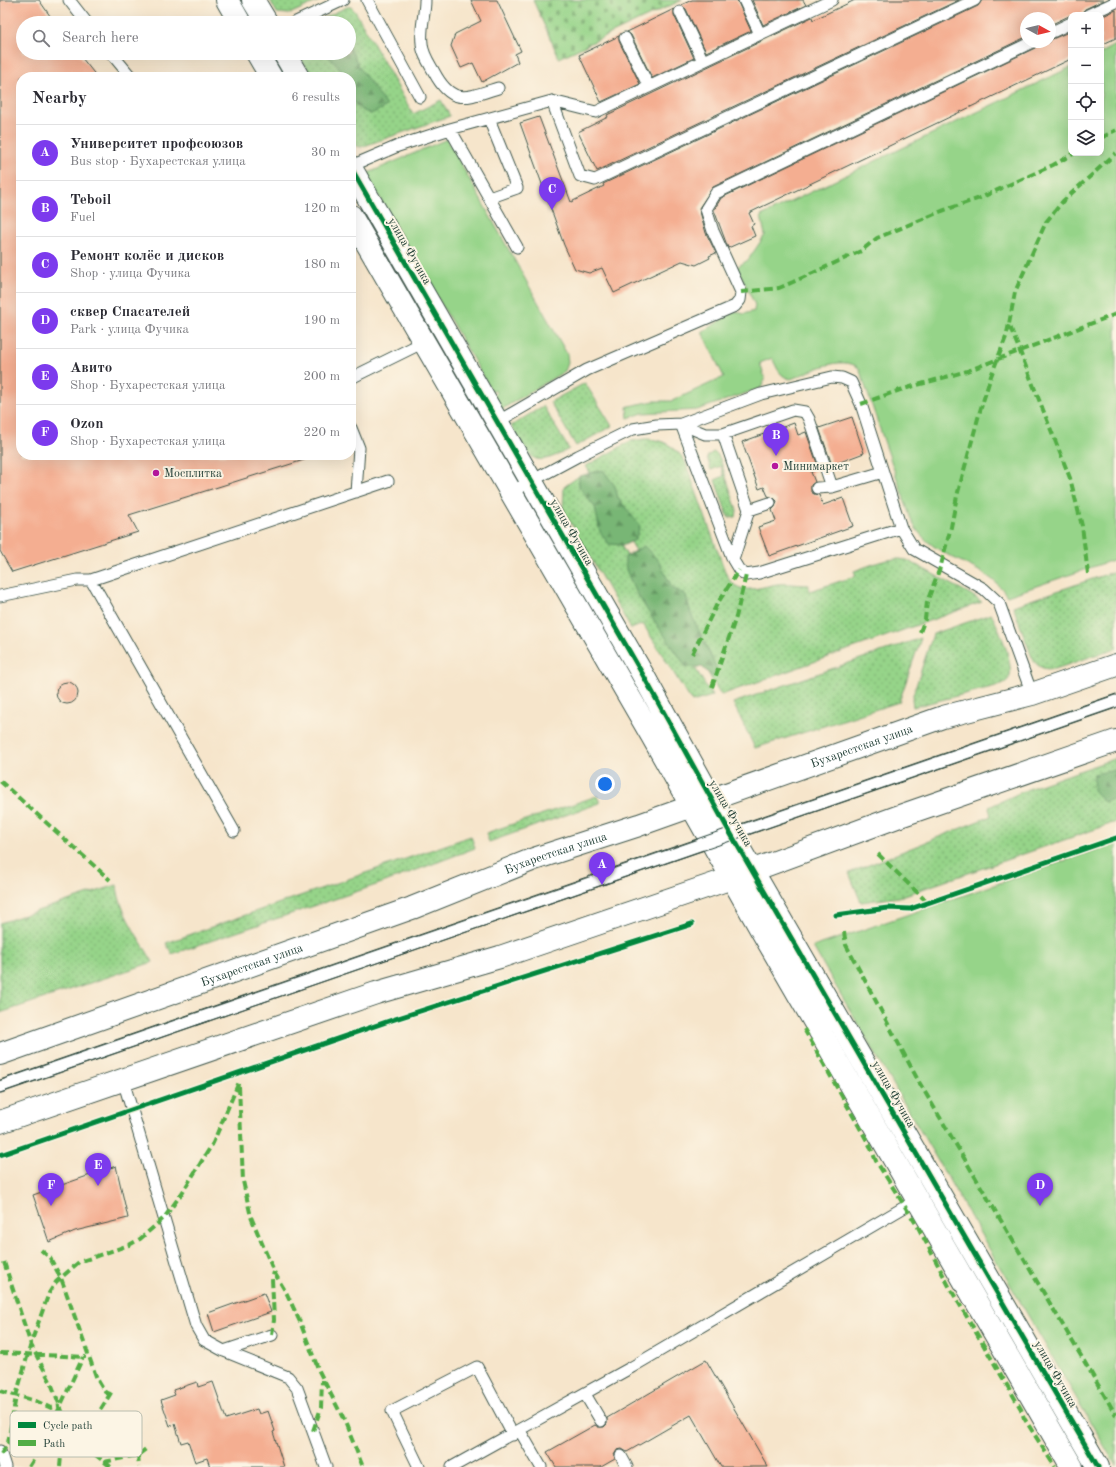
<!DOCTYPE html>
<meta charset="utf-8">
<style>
:root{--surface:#fff;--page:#f7f7f7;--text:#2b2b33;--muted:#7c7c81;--line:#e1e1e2;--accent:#7c3aed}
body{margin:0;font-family:"Old Standard TT",serif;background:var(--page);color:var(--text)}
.controls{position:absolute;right:12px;top:12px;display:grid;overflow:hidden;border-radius:8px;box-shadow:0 4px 16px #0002}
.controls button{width:36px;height:36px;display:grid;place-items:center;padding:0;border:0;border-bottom:1px solid var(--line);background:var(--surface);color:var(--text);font:20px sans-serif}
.compass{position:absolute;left:1020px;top:12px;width:36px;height:36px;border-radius:50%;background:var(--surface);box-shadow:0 4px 16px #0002;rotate:98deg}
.you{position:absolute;left:605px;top:784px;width:14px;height:14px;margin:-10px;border:3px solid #fff;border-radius:50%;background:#1a73e8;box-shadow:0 0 0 6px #1a73e833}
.badge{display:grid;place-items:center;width:26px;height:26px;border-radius:50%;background:var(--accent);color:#fff;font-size:13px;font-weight:700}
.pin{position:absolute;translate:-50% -33px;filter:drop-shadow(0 1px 2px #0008)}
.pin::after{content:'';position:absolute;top:21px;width:14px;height:12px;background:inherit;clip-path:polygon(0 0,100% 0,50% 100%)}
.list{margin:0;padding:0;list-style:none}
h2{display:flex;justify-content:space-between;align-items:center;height:52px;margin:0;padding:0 16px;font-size:17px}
h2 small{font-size:13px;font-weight:400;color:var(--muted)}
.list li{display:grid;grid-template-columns:26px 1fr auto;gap:12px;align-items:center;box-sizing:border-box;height:56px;padding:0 16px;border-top:1px solid var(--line)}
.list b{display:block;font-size:15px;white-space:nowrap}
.list p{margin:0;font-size:13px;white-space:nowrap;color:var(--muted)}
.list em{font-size:13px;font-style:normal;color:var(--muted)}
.icon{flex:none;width:22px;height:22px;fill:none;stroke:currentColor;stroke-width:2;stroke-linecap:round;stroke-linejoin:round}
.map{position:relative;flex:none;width:1116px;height:1467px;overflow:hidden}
.search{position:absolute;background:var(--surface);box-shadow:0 4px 16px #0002;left:16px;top:16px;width:340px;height:44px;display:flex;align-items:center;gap:10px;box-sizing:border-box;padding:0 14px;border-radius:22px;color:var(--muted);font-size:15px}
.panel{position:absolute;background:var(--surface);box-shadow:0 4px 16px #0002;left:16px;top:72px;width:340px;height:388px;border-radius:16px}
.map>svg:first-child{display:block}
</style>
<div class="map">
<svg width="1116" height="1467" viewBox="0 0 1116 1467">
<defs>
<pattern id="grass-dots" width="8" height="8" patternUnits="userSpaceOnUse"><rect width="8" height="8" fill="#96d489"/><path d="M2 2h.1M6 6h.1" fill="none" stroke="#7aad71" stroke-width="1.8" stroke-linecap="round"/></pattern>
<pattern id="forest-firs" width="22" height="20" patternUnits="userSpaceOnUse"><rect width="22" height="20" fill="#78b675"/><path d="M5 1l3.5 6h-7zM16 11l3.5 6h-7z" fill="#629561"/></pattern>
<pattern id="cemetery-stones" width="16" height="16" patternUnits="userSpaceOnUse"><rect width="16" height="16" fill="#96d489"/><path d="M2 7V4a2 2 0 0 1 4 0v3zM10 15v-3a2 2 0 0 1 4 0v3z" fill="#7aad71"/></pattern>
</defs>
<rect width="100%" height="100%" fill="#fcf5e5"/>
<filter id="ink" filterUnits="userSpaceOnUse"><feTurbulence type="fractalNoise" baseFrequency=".025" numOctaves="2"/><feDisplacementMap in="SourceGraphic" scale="8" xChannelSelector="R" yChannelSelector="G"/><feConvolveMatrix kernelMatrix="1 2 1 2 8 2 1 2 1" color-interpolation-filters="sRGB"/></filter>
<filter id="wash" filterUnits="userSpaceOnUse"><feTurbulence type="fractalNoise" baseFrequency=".012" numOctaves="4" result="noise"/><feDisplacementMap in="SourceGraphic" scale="16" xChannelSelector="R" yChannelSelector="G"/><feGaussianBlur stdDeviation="0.9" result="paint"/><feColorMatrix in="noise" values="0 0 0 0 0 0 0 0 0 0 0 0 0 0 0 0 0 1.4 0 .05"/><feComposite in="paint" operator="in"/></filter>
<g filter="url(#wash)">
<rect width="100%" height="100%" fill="#f6e5cb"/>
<path fill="url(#grass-dots)" stroke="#5a885e" d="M 270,0 L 321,0 L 289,14 L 277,13 Z
M 347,7 L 351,7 L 355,11 L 413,114 L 441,100 L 450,116 L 361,147 L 356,146 L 351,142 L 351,77 L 312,77 L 297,53 L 349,53 L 349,23 L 313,23 Z
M 585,383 L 612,426 L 576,446 L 550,402 Z
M 543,406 L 569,449 C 531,470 530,458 511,426 Z
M 645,439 C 663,439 675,446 685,461 L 726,574 C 737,597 757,588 777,584 C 787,583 799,585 808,585 L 810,591 L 856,576 L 854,571 C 872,565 888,556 907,560 L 970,594 L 982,602 L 721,695 L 586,466 L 631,441 Z
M 713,452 L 717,454 L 720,459 L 737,510 L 736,517 L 728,517 L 715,480 L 724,476 L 721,466 L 711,470 L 707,457 Z
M 579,476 L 712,696 L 692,702 L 643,624 L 631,629 L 563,509 L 564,487 Z
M 1116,571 L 1116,648 L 1055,669 C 1045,669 1040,669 1033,660 L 1013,606 Z
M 991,614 C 998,625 1017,669 1008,680 C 1006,682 1002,684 1000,685 L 913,707 L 912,698 L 933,634 Z
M 921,638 L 899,702 L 755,748 L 733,703 Z
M 1116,758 L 1116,822 L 899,897 L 861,902 L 849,873 L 991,816 L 989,807 L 1028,789 Z
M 597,796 L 600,803 L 489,842 L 486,833 Z
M 471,836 L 475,848 L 385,882 L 172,954 L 166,943 Z
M 117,885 C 119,912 140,939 153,962 L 0,1013 L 0,923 Z"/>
<path fill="url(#forest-firs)" stroke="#4c7a54" d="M 349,46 L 359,67 L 387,106 L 371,114 C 350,107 351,96 351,77 L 344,77 L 342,71 L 325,53 L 349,53 Z
M 603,470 L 615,486 L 618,498 L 640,526 L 635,540 L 624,545 L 609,544 L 600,532 L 595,507 L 579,487 L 579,476 Z
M 644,546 L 659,561 L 672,588 L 686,595 L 691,614 L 717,669 L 713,677 L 702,667 L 686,667 C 672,643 621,582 625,557 Z
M 1116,770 L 1116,798 L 1104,802 L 1093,790 L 1094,774 Z"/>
<path fill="url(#cemetery-stones)" stroke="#5a885e" d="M 533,0 L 682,0 L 559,58 Z"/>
<path fill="#96d489" stroke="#5a885e" d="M 1116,45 L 1116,559 L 1007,596 C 986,561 933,562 912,522 L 859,368 C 841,354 810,372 791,379 C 779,377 777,367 772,358 L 760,363 L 765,379 L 761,388 L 697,410 L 643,413 L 628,418 L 627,407 L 629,406 L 654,401 L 672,401 L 724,377 L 702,332 L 735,311 L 744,314 L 754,311 L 755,305 L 737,267 L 748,260 L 765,235 L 761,216 L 1071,67 L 1071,153 L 1101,153 L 1101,53 Z
M 447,139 L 567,354 L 568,363 L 565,371 L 502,409 L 494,395 L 496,393 L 495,390 L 492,392 L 366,174 Z
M 1116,843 L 1116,1466 L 813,947 Z"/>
<g id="blocks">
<path fill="#f4ae91" d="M 0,0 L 39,0 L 55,23 L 23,23 L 23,53 L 78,53 L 97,77 L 21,77 L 21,455 L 306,455 L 307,459 L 129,515 L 138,532 L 12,572 L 0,551 Z
M 471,0 L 497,0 L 521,51 L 515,54 L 518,62 L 482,82 L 473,63 L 461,68 L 451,46 L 455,34 L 481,21 Z
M 692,0 L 737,0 L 751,31 L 706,52 L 686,9 L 681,5 Z
M 752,0 L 803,0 L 806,5 L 763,25 Z
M 855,0 L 959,0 L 597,171 L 578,132 L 608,117 L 607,115 L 812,17 L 813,20 Z
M 982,0 L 1104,0 L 1085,9 L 1081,15 L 1071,15 L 1050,25 L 1050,18 L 1026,18 L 1026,37 L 713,187 L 699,208 L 706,233 L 716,253 L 709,256 L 710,258 L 696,265 L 682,261 L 614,293 L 602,268 L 589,273 L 575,269 L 564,245 L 520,123 L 539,117 L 571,202 L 604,186 L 603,184 L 978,6 Z
M 674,9 L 674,15 L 694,58 L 652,78 L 631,35 L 627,32 Z
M 1116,10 L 1116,38 L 1101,45 L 1101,17 Z
M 1071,31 L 1071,59 L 749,213 L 754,224 L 751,226 L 755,236 L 728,248 L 714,210 L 721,198 L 1035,48 L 1039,42 L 1050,42 L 1050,40 Z
M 619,36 L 619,41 L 640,84 L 601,102 L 579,55 Z
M 852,417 L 864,453 L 832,465 L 819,428 Z
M 794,423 L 798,435 L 806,432 L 819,469 L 811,472 L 815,482 L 811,485 L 811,492 L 814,494 L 819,495 L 823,505 L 843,498 L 853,526 L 769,556 L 758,527 L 776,521 L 772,510 L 775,507 L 777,501 L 774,498 L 768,496 L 764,487 L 759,489 L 742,442 Z
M56 693a11 11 0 1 1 22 0a11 11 0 1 1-22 0Z
M 116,1166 L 128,1218 L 75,1231 L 49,1242 L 33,1195 Z
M 264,1293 L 271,1312 L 214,1332 L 208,1313 Z
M 706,1360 L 768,1467 L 721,1467 L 691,1415 L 627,1452 L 622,1449 L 617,1450 L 614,1455 L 615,1459 L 601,1467 L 556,1467 L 547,1452 L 595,1425 L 598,1427 L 604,1427 L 607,1424 L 607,1418 Z
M 197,1382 L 198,1387 L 213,1382 L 226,1419 L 257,1409 L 259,1414 L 268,1411 L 275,1431 L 273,1432 L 284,1467 L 210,1467 L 207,1458 L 195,1462 L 188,1441 L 181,1443 L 175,1424 L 170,1426 L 161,1400 L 175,1395 L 173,1390 Z"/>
</g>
</g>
<g filter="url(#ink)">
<use href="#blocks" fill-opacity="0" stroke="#3f564b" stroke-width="1"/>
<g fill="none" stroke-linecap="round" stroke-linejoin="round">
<defs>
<path id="lane" d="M 69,0 L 87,23
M 367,0 L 420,97
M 425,0 C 425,15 420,29 422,43 C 422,53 429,63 434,72 C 452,106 466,98 498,88
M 744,0 L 760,34
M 680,12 L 703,61
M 1088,15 L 1116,2
M 294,23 L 343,0
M 1050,33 L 1071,23
M 625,38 L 649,87
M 111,53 L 131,77
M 552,101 L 596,112 L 832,0
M 489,119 L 517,188 L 489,198
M 450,129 L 517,247
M 351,166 L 398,146 L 450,129 L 552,101 L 580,176 L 595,180 L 975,0
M 832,377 L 842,378 L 851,382 L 861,404 L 901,528 L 759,573 L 746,575 L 739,570 L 733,560 L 681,424 L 761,394 Z
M 351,378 L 424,342
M 497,422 L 587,370 L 735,306 L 740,300 L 741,292 L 713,231 L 706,209 L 716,193 L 1032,42
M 351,428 L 359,448 L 356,492
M 723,434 L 749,510 L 733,560
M 817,488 L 832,487 L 883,472
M 511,492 L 578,456 L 633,429 L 657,425 L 681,424 L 705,434 L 723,434 L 793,410 L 805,412 L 809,419 L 832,487
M 749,510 L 770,503
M 901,528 L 914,549 L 984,589 L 999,603 L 1032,694
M 91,580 L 234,831
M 0,596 L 77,580 L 91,580 L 388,481
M 123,1080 L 196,1326 L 204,1340 L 224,1351 L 288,1377 L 297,1388 L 326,1467
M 0,1087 L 1116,701
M 224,1351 L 272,1335
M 585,1394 L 601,1421
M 520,1431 L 541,1467
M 0,1451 L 5,1467
M 621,1456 L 627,1467
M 419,1467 L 392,1411 L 477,1367 L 513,1435
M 452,1467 L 632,1367 L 920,1198"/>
<path id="street" d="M 227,0 L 240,23
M 253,0 L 267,23
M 257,53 L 271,77
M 284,53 L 298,77
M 351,168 L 643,675 L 728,829 L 1098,1467
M 351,216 L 652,736 L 763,933 L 1072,1467"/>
<g id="secondary">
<path id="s1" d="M 0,1054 L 412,908 L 534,859 L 639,825 L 943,717 L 1032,694 L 1116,665"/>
<path d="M 0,1122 L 376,993 L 500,957 L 732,878 L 897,817 L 1116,741"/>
</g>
</defs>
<use href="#lane" stroke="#3f564b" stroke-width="13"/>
<use href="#street" stroke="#3f564b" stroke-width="24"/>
<use href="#secondary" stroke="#3f564b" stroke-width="24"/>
<use href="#lane" stroke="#fff" stroke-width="11"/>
<use href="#street" stroke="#fff" stroke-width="22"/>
<use href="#secondary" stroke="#fff" stroke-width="22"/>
<path stroke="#1f3d34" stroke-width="1" d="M 0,1080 L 1116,694
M 0,1093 L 1116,708"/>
<path stroke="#52ad45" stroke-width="4" stroke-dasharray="8 4" stroke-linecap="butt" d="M 1101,138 L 1116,130
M 741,292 L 779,288 L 793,282 L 861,251 L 877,238 L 942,211 L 980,198 L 1053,165 L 1075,153
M 861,404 L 900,390 L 967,371 L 1116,314
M 1088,574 L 1082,526 L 1070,478 L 1009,324 L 1015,292 L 1046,222 L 1063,201 L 1116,153
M 920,632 L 925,619 L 927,602 L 941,565 L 951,527 L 957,496 L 980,411 L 991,376 L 1006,337 L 1009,324
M 692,654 L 717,604 L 739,570
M 712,687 L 736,617 L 746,575
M 0,781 L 110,880
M 878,854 L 928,903
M 844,932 L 846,945 L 919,1082 L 1116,1415
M 804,1029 L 870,1146 L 876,1161 L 918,1227 L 950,1288 L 1021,1409 L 1024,1418 L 1055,1467
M 239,1086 L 243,1181 L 251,1217 L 274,1272 L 287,1294 L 300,1322 L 319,1371 L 345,1422 L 363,1467
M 41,1250 L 50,1258 L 61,1278 L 97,1379 L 105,1392 L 114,1397
M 4,1262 L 31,1345 L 51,1383 L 69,1429 L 93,1453 L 111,1467
M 272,1335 L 274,1320 L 272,1279 L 274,1272
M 0,1353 L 86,1357
M 0,1391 L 36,1401 L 51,1408 L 60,1406
M 313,1431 L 321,1408 L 322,1380
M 78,1437 L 93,1422 L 112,1391
M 1,1454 L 8,1443 L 16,1396 L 32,1340 L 49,1293 L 56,1282 L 79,1262 L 129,1245 L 140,1239 L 164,1218 L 182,1193 L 213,1143 L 239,1082
M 138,1455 L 139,1467
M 104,1462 L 138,1455 L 147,1448
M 29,1467 L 42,1446 L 83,1357
M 60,1467 L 62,1445 L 69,1429"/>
<defs>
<path id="cycleway" d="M 351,168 L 643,675 L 728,829 L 1098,1467
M 836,915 L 888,908 L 910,909 L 1116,838
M 0,1155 L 392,1020 L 692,924"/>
</defs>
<use href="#cycleway" stroke="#fcf5e5" stroke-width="8"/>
<use href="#cycleway" stroke="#00873e" stroke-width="5"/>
</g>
</g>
<g fill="#b5179e" stroke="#fcf5e5" stroke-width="1.5">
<circle cx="775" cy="466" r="4"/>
<circle cx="156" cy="473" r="4"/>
</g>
<g text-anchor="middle" stroke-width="4" stroke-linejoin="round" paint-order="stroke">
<g font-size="12" fill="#1f3d34" stroke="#fcf5e5">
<text transform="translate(410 251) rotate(60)" y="4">улица Фучика</text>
<text transform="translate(572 532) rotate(60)" y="4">улица Фучика</text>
<text dy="4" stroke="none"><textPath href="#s1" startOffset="915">Бухарестская улица</textPath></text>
<text transform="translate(731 813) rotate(60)" y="4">улица Фучика</text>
<text dy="4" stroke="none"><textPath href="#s1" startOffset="591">Бухарестская улица</textPath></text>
<text dy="4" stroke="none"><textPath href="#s1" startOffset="267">Бухарестская улица</textPath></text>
<text transform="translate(894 1094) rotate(60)" y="4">улица Фучика</text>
<text transform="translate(1056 1374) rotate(60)" y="4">улица Фучика</text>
</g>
<g font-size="12" fill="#1f3d34" stroke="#fcf5e5" text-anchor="start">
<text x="783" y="470">Минимаркет</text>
<text x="164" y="477">Мосплитка</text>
</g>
</g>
<rect x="10" y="1411" width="132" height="46" rx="6" fill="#fcf5e5" stroke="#babeb0" stroke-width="1"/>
<rect x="18" y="1422" width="18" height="6" fill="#00873e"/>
<rect x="18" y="1440" width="18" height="6" fill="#52ad45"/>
<g font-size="11" fill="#1f3d34">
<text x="43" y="1429">Cycle path</text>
<text x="43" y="1447">Path</text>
</g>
</svg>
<div class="controls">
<button>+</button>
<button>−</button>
<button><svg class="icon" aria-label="locate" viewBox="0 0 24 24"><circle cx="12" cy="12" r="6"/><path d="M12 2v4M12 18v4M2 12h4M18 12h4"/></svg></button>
<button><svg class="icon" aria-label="layers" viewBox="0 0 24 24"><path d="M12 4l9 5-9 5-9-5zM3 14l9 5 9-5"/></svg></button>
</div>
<svg class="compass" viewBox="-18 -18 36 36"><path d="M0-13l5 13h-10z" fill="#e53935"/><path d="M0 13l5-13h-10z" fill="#7c7c81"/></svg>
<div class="you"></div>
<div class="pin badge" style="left:602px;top:885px">A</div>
<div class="pin badge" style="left:776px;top:456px">B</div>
<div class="pin badge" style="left:552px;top:210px">C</div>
<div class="pin badge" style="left:1040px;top:1206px">D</div>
<div class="pin badge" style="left:98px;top:1186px">E</div>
<div class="pin badge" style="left:51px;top:1206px">F</div>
<div class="search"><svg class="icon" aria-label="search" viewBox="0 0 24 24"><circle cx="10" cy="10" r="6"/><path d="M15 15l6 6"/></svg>Search here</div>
<section class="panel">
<h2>Nearby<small>6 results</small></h2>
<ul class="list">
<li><span class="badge">A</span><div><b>Университет профсоюзов</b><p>Bus stop · Бухарестская улица</p></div><em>30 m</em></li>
<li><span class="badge">B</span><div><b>Teboil</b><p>Fuel</p></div><em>120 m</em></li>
<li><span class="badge">C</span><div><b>Ремонт колёс и дисков</b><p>Shop · улица Фучика</p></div><em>180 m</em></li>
<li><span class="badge">D</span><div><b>cквер Спасателей</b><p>Park · улица Фучика</p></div><em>190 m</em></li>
<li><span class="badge">E</span><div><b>Авито</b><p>Shop · Бухарестская улица</p></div><em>200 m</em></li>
<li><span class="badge">F</span><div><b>Ozon</b><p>Shop · Бухарестская улица</p></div><em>220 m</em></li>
</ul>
</section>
</div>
